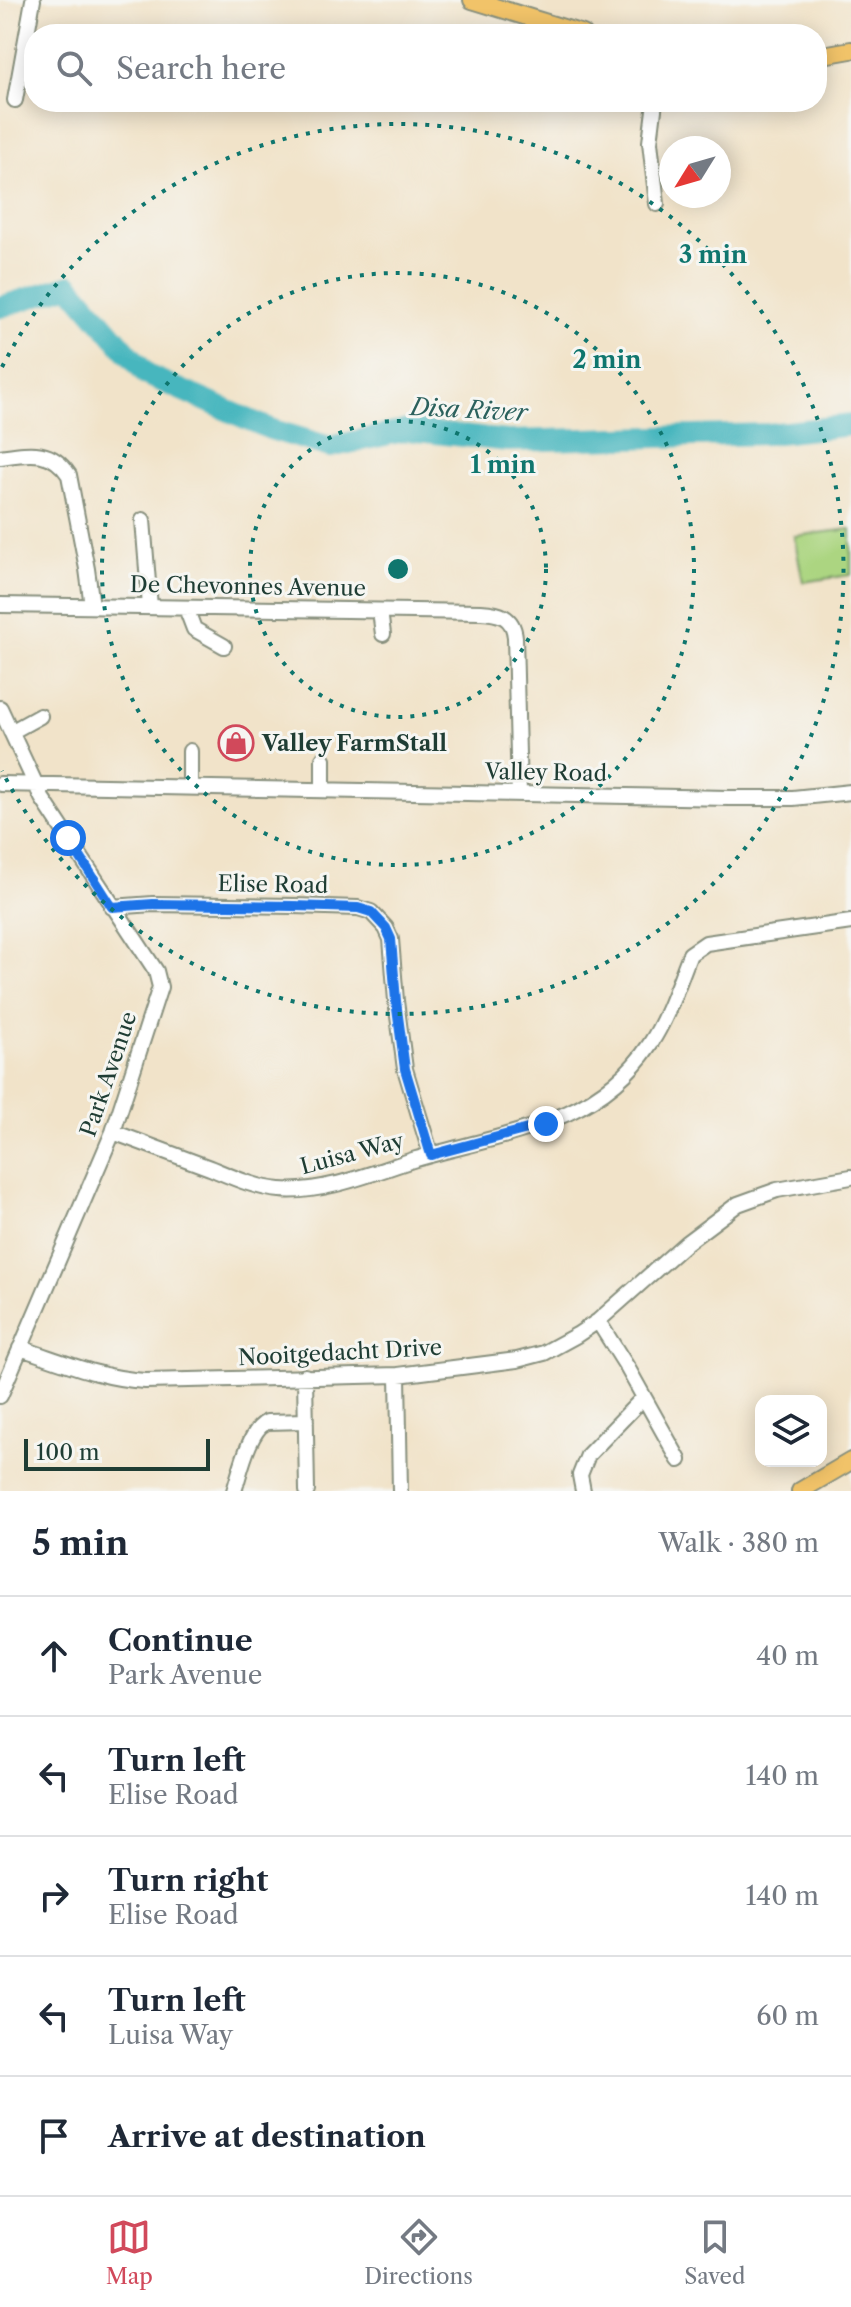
<!DOCTYPE html>
<meta charset="utf-8">
<style>
:root{--surface:#fff;--page:#f2f2f3;--text:#1f2937;--muted:#747a83;--line:#e0e1e3;--accent:#d1495b}
body{margin:0;font-family:"Libre Caslon Text",serif;background:var(--page);color:var(--text)}
.controls{position:absolute;right:24px;bottom:24px;display:grid;overflow:hidden;border-radius:16px;box-shadow:0 4px 20px #0003}
.controls button{width:72px;height:72px;display:grid;place-items:center;padding:0;border:0;border-bottom:2px solid var(--line);background:var(--surface);color:var(--text);font:40px sans-serif}
.compass{position:absolute;left:659px;top:136px;width:72px;height:72px;border-radius:50%;background:var(--surface);box-shadow:0 4px 20px #0003;rotate:233deg}
.scale{position:absolute;left:24px;bottom:20px;width:186px;box-sizing:border-box;padding-left:8px;border:4px solid #1f3d34;border-top:0;font-size:22px;line-height:28px;white-space:nowrap;color:#1f3d34;-webkit-text-stroke:6px #f6f6f2;paint-order:stroke}
.stop{position:absolute;width:24px;height:24px;margin:-18px;border:6px solid #1a73e8;border-radius:50%;background:#fff}
.stop.end{background:#1a73e8;border-color:#fff;box-shadow:0 2px 8px #0008}
.list{margin:0;padding:0;list-style:none}
h2{display:flex;justify-content:space-between;align-items:center;height:104px;margin:0;padding:0 32px;font-size:34px}
h2 small{font-size:26px;font-weight:400;color:var(--muted)}
.list li{display:grid;grid-template-columns:52px 1fr auto;gap:24px;align-items:center;box-sizing:border-box;height:120px;padding:0 32px;border-top:2px solid var(--line)}
.list b{display:block;font-size:30px;white-space:nowrap}
.list p{margin:0;font-size:26px;white-space:nowrap;color:var(--muted)}
.list em{font-size:26px;font-style:normal;color:var(--muted)}
.icon{flex:none;width:44px;height:44px;fill:none;stroke:currentColor;stroke-width:2;stroke-linecap:round;stroke-linejoin:round}
.map{position:relative;flex:none;width:851px;height:1491px;overflow:hidden}
.search{position:absolute;background:var(--surface);box-shadow:0 4px 20px #0003;left:24px;right:24px;top:24px;height:88px;display:flex;align-items:center;gap:20px;box-sizing:border-box;padding:0 28px;border-radius:32px;color:var(--muted);font-size:30px}
.sheet{height:704px;background:var(--surface)}
nav{display:flex;justify-content:space-around;align-items:center;box-sizing:border-box;height:112px;border-top:2px solid var(--line);background:var(--surface);font-size:22px;color:var(--muted)}
nav a{display:grid;justify-items:center;gap:4px}
nav .on{color:var(--accent)}
.map>svg:first-child{display:block}
</style>
<div class="map">
<svg width="851" height="1491" viewBox="0 0 851 1491">
<rect width="100%" height="100%" fill="#f6f6f2"/>
<filter id="ink" filterUnits="userSpaceOnUse"><feTurbulence type="fractalNoise" baseFrequency=".0125" numOctaves="2"/><feDisplacementMap in="SourceGraphic" scale="16" xChannelSelector="R" yChannelSelector="G"/><feConvolveMatrix kernelMatrix="1 2 1 2 8 2 1 2 1" color-interpolation-filters="sRGB"/></filter>
<filter id="wash" filterUnits="userSpaceOnUse"><feTurbulence type="fractalNoise" baseFrequency=".006" numOctaves="4" result="noise"/><feDisplacementMap in="SourceGraphic" scale="32" xChannelSelector="R" yChannelSelector="G"/><feGaussianBlur stdDeviation="1.8" result="paint"/><feColorMatrix in="noise" values="0 0 0 0 0 0 0 0 0 0 0 0 0 0 0 0 0 1.4 0 .05"/><feComposite in="paint" operator="in"/></filter>
<g filter="url(#wash)">
<rect width="100%" height="100%" fill="#f1e3c9"/>
<path fill="#acd581" stroke="#66895a" stroke-width="2" d="M 851,529 L 851,575 L 803,582 L 794,536 Z"/>
<g fill="none" stroke-linecap="round" stroke-linejoin="round">
<path stroke="#47b6be" stroke-width="22" d="M 0,307 L 70,285 L 147,375 L 270,429 L 330,447 L 408,430 L 508,441 L 768,434 L 851,425"/>
</g>
</g>
<g filter="url(#ink)">
<g fill="none" stroke-linecap="round" stroke-linejoin="round">
<defs>
<path id="minor" d="M 15,100 L 33,0
M 655,102 L 650,142 L 657,204
M 0,457 C 29,453 51,448 69,475 L 87,569 L 92,606
M 143,520 L 150,607
M 0,605 L 481,612 C 499,613 513,616 515,637 L 519,794
M 186,608 L 194,629 L 224,646
M 380,611 L 383,634
M 0,708 L 42,798 L 156,971 L 160,987 L 113,1132 L 0,1396
M 11,732 L 40,716
M 190,751 L 190,787
M 323,759 L 323,789
M 0,784 L 729,798 L 793,798 L 851,792
M 112,907 L 153,904 L 294,906 L 358,908 L 371,912 L 386,928 L 391,939 L 396,1001 L 405,1069 L 431,1155
M 113,1132 C 145,1144 177,1156 210,1168 C 232,1177 256,1188 280,1190 C 323,1194 374,1172 416,1159 C 501,1134 597,1125 650,1044 C 668,1017 678,984 690,954 L 706,943 L 851,922
M 598,1321 L 627,1367 L 679,1460
M 20,1348 C 61,1361 102,1379 145,1381 L 398,1375 L 517,1360 L 544,1353 L 577,1335 L 598,1321 L 686,1243 L 738,1204 L 777,1190 L 851,1177
M 398,1375 L 400,1491
M 305,1376 L 307,1491
M 234,1491 C 240,1473 249,1429 267,1422 L 306,1421
M 583,1491 L 580,1475 L 588,1455 L 644,1397"/>
<path id="major" d="M 472,0 L 583,34
M 817,56 L 851,50
M 800,1491 L 851,1461"/>
</defs>
<use href="#minor" stroke="#88907e" stroke-width="18"/>
<use href="#major" stroke="#88907e" stroke-width="20"/>
<use href="#minor" stroke="#fff" stroke-width="14"/>
<use href="#major" stroke="#f1c369" stroke-width="16"/>
</g>
</g>
<g fill="none" stroke-linecap="round" stroke-linejoin="round" filter="url(#ink)">
<path stroke="#1a73e8" stroke-width="10" d="M 68,838 L 112,907 L 153,904 L 294,906 L 358,908 L 371,912 L 386,928 L 391,939 L 396,1001 L 405,1069 L 431,1155 L 546,1124"/>
</g>
<g fill="none" stroke="#0f766e" stroke-width="4" stroke-dasharray="4 8">
<circle cx="398" cy="569" r="148"/>
<circle cx="398" cy="569" r="296"/>
<path d="M2 367A445 445 0 1 1 2 771"/>
</g>
<defs>
<symbol id="shop-ring" viewBox="-11 -11 22 22"><circle r="9.5" fill="#f6f6f2" stroke="#d1495b" stroke-width="1.5"/><path d="M-5-2.5h2.3a2.7 3.5 0 0 1 5.4 0H5L5.5 6h-11ZM-1.5-2.5h3a1.5 2.3 0 0 0-3 0Z" fill="#d1495b"/></symbol>
</defs>
<g fill-rule="evenodd">
<use href="#shop-ring" x="216" y="723" width="40" height="40"/>
</g>
<g text-anchor="middle" stroke-width="6" stroke-linejoin="round" paint-order="stroke">
<g font-size="22" fill="#1f3d34" stroke="#f6f6f2">
<text transform="translate(248 586) rotate(1)" y="8">De Chevonnes Avenue</text>
<text transform="translate(546 772) rotate(1)" y="8">Valley Road</text>
<text transform="translate(273 884) rotate(1)" y="8">Elise Road</text>
<text transform="translate(108 1074) rotate(-71)" y="8">Park Avenue</text>
<text transform="translate(352 1153) rotate(-15)" y="8">Luisa Way</text>
<text transform="translate(340 1352) rotate(-3)" y="8">Nooitgedacht Drive</text>
</g>
<g font-size="22" font-weight="bold" fill="#1f3d34" stroke="#f6f6f2" text-anchor="start">
<text x="262" y="751">Valley FarmStall</text>
</g>
<g font-size="24" font-style="italic" fill="#2b615d" stroke="#f6f6f2">
<text transform="translate(469 410) rotate(3)" y="8">Disa River</text>
</g>
</g>
<circle cx="398" cy="569" r="12" fill="#0f766e" stroke="#f6f6f2" stroke-width="4"/>
<g font-size="24" text-anchor="middle" font-weight="bold" fill="#0f766e" stroke="#f6f6f2" stroke-width="6" stroke-linejoin="round" paint-order="stroke">
<text x="713" y="263">3 min</text>
<text x="607" y="368">2 min</text>
<text x="503" y="473">1 min</text>
</g>
</svg>
<div class="controls">
<button><svg class="icon" aria-label="layers" viewBox="0 0 24 24"><path d="M12 4l9 5-9 5-9-5zM3 14l9 5 9-5"/></svg></button>
</div>
<svg class="compass" viewBox="-18 -18 36 36"><path d="M0-13l5 13h-10z" fill="#e53935"/><path d="M0 13l5-13h-10z" fill="#747a83"/></svg>
<div class="scale">100 m</div>
<div class="stop" style="left:68px;top:838px"></div>
<div class="stop end" style="left:546px;top:1124px"></div>
<div class="search"><svg class="icon" aria-label="search" viewBox="0 0 24 24"><circle cx="10" cy="10" r="6"/><path d="M15 15l6 6"/></svg>Search here</div>
</div>
<section class="sheet">
<h2>5 min<small>Walk · 380 m</small></h2>
<ul class="list">
<li><svg class="icon" aria-label="ahead" viewBox="0 0 24 24"><path d="M12 20V5M6 11l6-6 6 6"/></svg><div><b>Continue</b><p>Park Avenue</p></div><em>40 m</em></li>
<li><svg class="icon" aria-label="left" viewBox="0 0 24 24"><path d="M17 20v-9H6M10 6l-5 5 5 5"/></svg><div><b>Turn left</b><p>Elise Road</p></div><em>140 m</em></li>
<li><svg class="icon" aria-label="right" viewBox="0 0 24 24"><path d="M7 20v-9h11M14 6l5 5-5 5"/></svg><div><b>Turn right</b><p>Elise Road</p></div><em>140 m</em></li>
<li><svg class="icon" aria-label="left" viewBox="0 0 24 24"><path d="M17 20v-9H6M10 6l-5 5 5 5"/></svg><div><b>Turn left</b><p>Luisa Way</p></div><em>60 m</em></li>
<li><svg class="icon" aria-label="arrive" viewBox="0 0 24 24"><path d="M6 21V4h12l-3 4 3 4H6"/></svg><div><b>Arrive at destination</b></div></li>
</ul>
</section>
<nav>
<a class="on"><svg class="icon" aria-label="map" viewBox="0 0 24 24"><path d="M3 6l6-2 6 2 6-2v14l-6 2-6-2-6 2zM9 4v14M15 6v14"/></svg>Map</a>
<a><svg class="icon" aria-label="directions" viewBox="0 0 24 24"><path d="M12 3l9 9-9 9-9-9zM9 14v-3h6M13 9l2 2-2 2"/></svg>Directions</a>
<a><svg class="icon" aria-label="saved" viewBox="0 0 24 24"><path d="M7 4h10v16l-5-4-5 4z"/></svg>Saved</a>
</nav>
